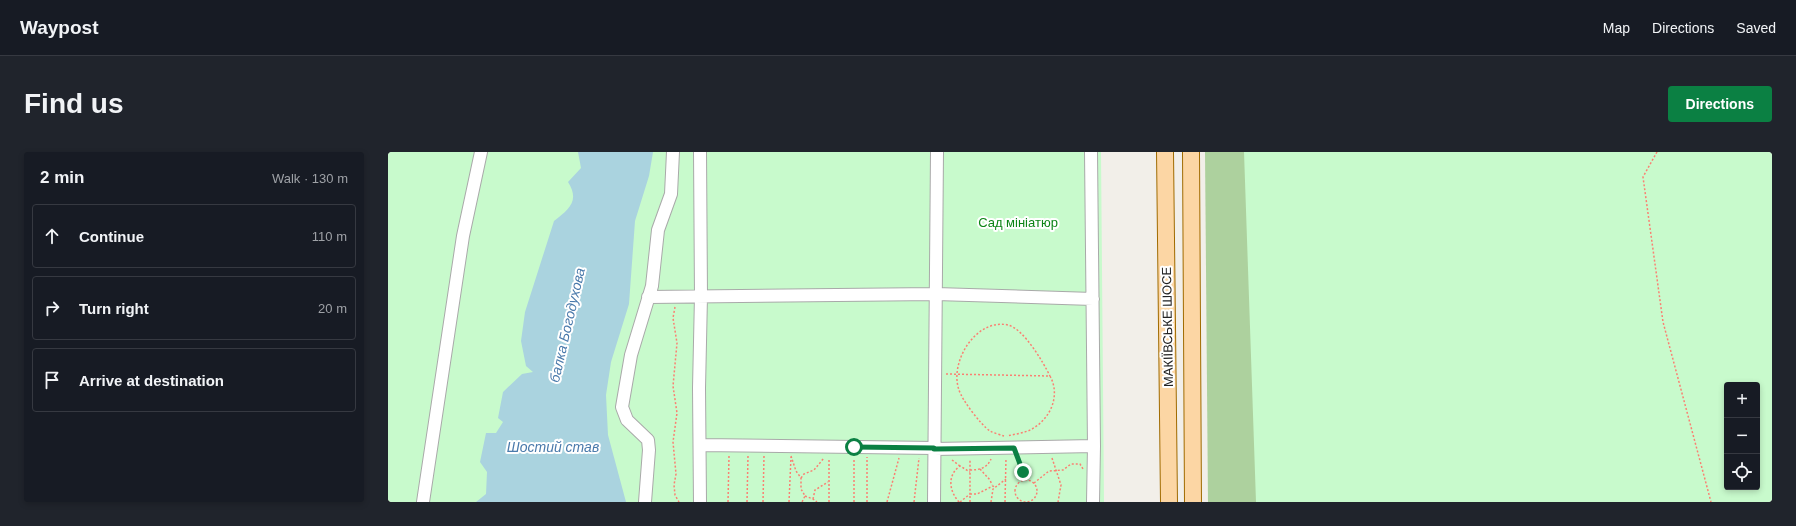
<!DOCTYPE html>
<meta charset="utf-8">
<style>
:root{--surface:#171b24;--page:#20242c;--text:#f1f3f6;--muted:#9ea1a6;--line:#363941;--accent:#0b8043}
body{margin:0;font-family:Helvetica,sans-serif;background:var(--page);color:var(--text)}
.controls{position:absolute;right:12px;bottom:12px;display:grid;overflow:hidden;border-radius:4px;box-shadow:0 2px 6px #0003}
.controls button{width:36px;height:36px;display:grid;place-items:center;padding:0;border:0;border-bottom:1px solid var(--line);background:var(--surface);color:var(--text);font:20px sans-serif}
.stop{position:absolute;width:12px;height:12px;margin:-9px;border:3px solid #0b8043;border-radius:50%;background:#fff}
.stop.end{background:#0b8043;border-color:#fff;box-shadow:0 1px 4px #0008}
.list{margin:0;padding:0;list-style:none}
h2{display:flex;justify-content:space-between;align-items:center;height:52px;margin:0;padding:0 16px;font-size:17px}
h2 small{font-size:13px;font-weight:400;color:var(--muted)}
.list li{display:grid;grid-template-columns:26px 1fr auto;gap:12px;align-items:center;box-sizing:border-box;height:64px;margin:0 8px 8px;padding:0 8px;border:1px solid var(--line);border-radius:4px}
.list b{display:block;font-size:15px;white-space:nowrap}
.list em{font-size:13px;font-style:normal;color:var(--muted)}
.icon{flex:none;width:22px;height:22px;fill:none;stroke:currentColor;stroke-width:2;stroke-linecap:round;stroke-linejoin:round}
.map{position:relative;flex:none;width:1384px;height:350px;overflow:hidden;border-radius:4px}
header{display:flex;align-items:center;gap:24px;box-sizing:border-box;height:56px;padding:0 20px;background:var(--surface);border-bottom:1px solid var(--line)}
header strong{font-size:19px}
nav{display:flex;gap:22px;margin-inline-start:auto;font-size:14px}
.intro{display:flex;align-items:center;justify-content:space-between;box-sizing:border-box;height:96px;padding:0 24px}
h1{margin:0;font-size:28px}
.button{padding:10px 18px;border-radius:4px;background:var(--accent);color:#fff;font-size:14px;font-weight:700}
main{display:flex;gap:24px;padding:0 24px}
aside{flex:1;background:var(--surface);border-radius:4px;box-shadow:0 2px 6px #0003}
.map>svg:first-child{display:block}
</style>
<header>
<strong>Waypost</strong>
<nav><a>Map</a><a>Directions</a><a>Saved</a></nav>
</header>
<div class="intro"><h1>Find us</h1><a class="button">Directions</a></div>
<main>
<aside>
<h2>2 min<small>Walk · 130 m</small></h2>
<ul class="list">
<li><svg class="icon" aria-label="ahead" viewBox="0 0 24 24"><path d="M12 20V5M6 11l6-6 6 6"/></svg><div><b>Continue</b></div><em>110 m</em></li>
<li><svg class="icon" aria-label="right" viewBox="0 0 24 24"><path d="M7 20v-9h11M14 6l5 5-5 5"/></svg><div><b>Turn right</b></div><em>20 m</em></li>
<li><svg class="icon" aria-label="arrive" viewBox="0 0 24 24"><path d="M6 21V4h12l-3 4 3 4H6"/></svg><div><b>Arrive at destination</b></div></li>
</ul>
</aside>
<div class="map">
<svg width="1384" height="350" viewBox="0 0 1384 350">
<rect width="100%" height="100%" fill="#f2efe9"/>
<path fill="#add19e" d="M 817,0 L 898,0 L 904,350 L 820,350 Z"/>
<path fill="#c8facc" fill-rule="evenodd" d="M 0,0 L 713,0 L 716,350 L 0,350 Z
M 856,0 L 1384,0 L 1384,350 L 868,350 ZM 1339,233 L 1369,233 L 1369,335 L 1339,335 Z"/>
<path fill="#aad3df" d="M 190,0 L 265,0 L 261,24 L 247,69 L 241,152 L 223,210 L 218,243 L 220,283 L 238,350 L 88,350 L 98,342 L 99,320 L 92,310 L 98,281 L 108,281 L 115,270 L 110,266 L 115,240 L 134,222 L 145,220 L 138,214 L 133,189 L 137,160 L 166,69 C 181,57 192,49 180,30 L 193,16 Z"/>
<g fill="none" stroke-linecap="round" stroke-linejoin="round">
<defs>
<path id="minor" d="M 312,0 L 313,144 L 311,236 L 312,350
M 703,0 L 706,294 L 705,350
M 260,145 L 548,142 L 705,147
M 312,293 L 546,296
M 546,297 L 706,294
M 35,350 L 75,84 L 93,0
M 257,350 L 261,298 L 260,288 L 239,268 L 234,255 L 243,203 L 264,134 L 270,78 L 283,42 L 285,0
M 546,350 L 549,0"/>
<path id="major" d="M 777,0 L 781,350
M 803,0 L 805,350"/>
</defs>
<use href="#minor" stroke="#a9a9a9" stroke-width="14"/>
<use href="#major" stroke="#a06b00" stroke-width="18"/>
<path stroke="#fa8072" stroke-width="1.5" stroke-dasharray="2 2" stroke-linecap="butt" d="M 1269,0 L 1255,25 L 1275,170 L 1323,350
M 287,155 L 285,166 L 289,191 L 285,234 L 289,261 L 285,290 L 288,322 L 286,333 L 287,343 L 291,350
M 558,222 L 662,224 C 673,244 662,267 644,277 C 637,281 627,282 619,284
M 616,284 C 612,283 606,281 602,279 C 593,273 574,248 571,238 C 561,210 588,166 620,173 C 636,177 655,210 662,224
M 403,304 L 408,319 L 413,326 L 413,337 L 417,344 L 414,350
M 629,306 L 639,328
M 664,306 L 673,333 L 670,350
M 564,308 L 572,314
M 592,317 L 602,328 L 604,333
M 582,318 C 592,318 599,316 603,307
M 413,326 L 416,322 L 426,318 L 436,306
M627 339a11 11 0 1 1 22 0a11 11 0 1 1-22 0Z
M 646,331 L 661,319 L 675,318 L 683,312 L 692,312 L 695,317
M 417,344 L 425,347 L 429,350
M 425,347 L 427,338 L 440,330
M 340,350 L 341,304
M 359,350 L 360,304
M 375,350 L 376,304
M 401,350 L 403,305
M 441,350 L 441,306
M 466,350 L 466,306
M 479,350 L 479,305
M 499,350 L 511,306
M 526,350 L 531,306
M 571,350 C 561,339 559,323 572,314 L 582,320
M 572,350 L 582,342 L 582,307
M 582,350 L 582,342 L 589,342 L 605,334 L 606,335
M 603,350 L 605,337 L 618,327
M 617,350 L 618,306"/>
<use href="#minor" stroke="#fff" stroke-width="12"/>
<use href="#major" stroke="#fcd6a4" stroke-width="16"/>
</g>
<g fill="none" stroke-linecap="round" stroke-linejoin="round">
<path stroke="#0b8043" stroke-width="5" d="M 466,295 L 546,296 L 546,297 L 626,296 L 635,320"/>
</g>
<g text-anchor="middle" stroke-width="4" stroke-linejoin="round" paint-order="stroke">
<g font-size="13" fill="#0c8416" stroke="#fff">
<text x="630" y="75">Сад мініатюр</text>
</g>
<g font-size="13" fill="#222" stroke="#fff">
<text transform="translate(779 175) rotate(-91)" y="5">МАКІЇВСЬКЕ ШОСЕ</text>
</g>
<g font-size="14" font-style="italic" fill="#4a7aab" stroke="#fff">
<text transform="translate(179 173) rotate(-77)" y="5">балка Богодухова</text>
<text x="165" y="300">Шостий став</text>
</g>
</g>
</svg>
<div class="controls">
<button>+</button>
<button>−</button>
<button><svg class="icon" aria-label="locate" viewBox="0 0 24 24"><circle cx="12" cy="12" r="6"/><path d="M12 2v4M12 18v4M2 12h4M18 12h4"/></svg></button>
</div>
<div class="stop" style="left:466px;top:295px"></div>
<div class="stop end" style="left:635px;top:320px"></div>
</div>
</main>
